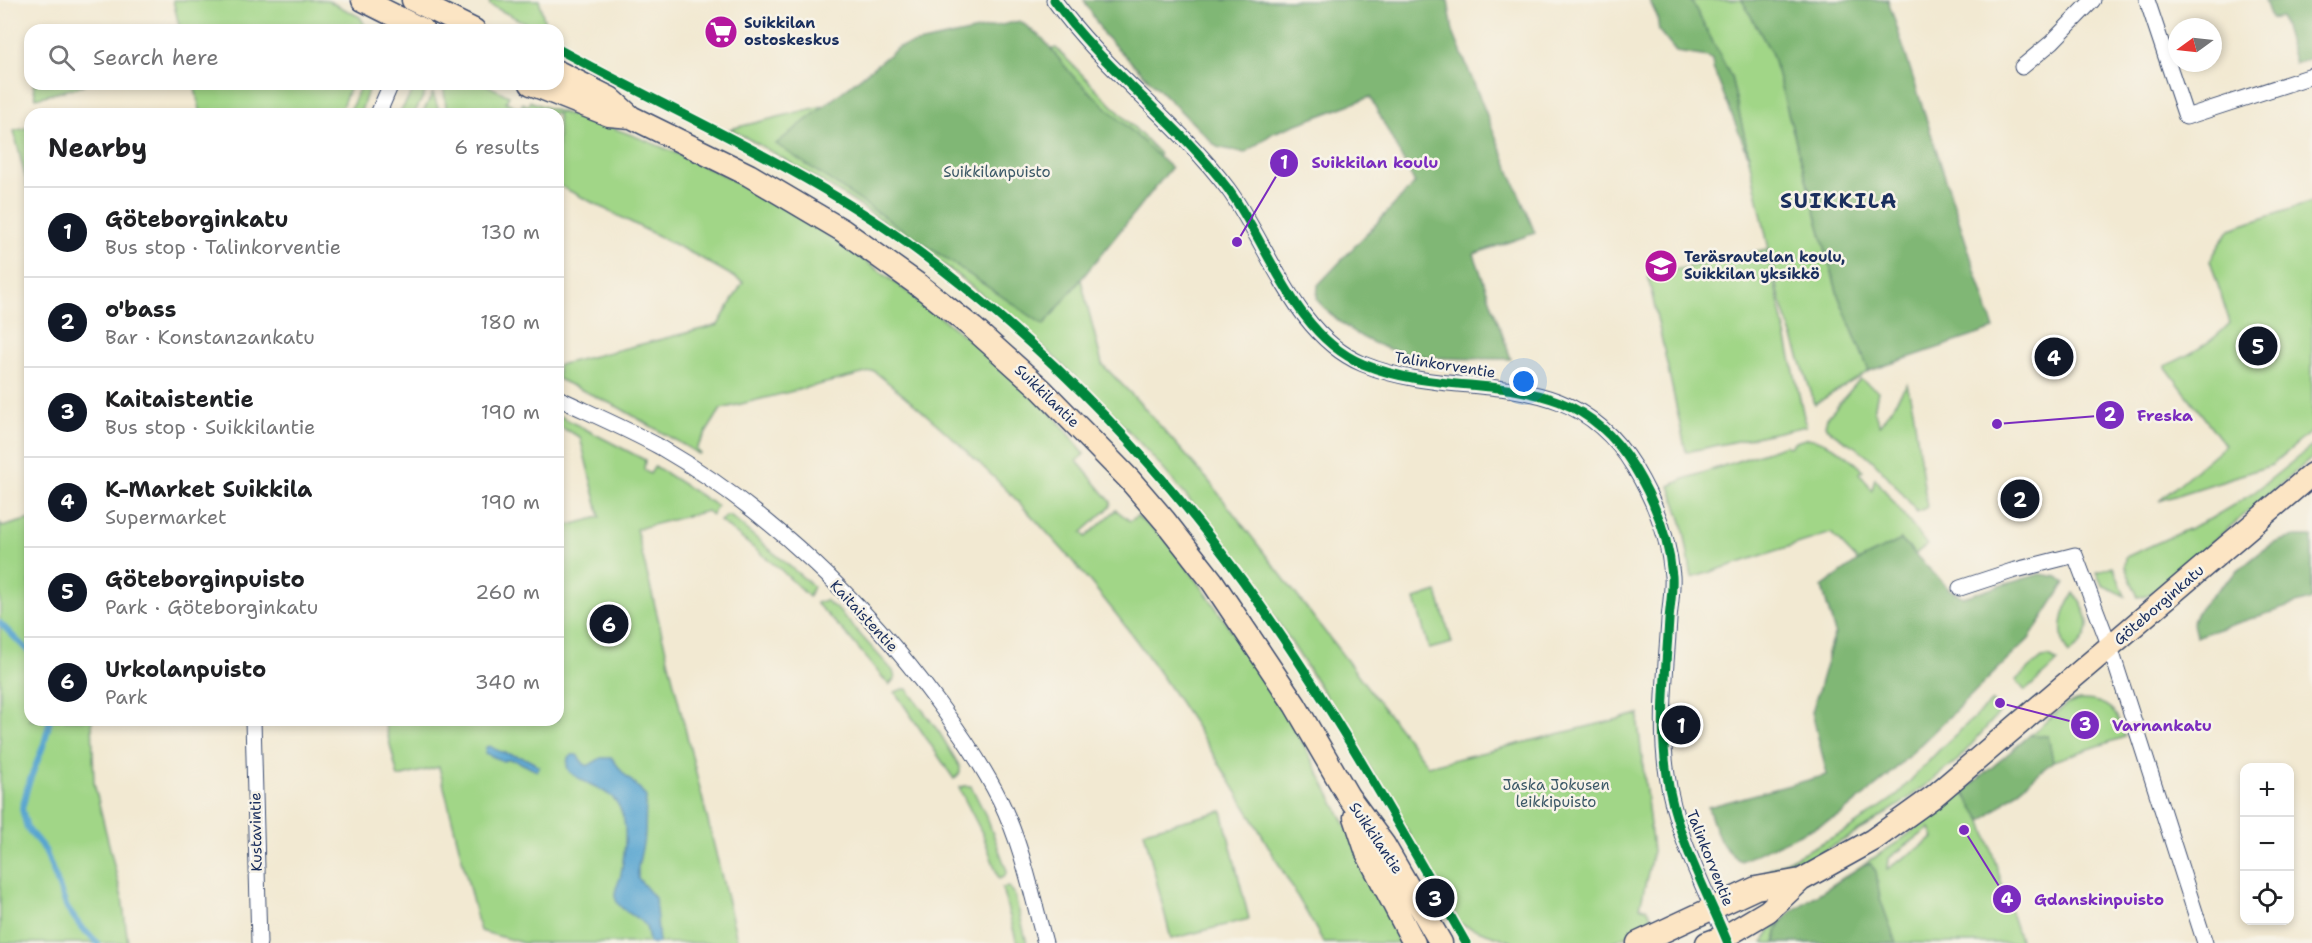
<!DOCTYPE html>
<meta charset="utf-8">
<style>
:root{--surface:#fff;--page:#f6f6f6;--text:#202124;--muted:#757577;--line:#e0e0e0;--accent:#111827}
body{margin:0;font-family:"Shantell Sans",sans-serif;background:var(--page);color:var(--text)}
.controls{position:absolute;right:18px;bottom:18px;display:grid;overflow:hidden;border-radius:12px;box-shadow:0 3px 9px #0003}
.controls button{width:54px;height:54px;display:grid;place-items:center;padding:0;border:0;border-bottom:2px solid var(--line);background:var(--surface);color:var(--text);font:30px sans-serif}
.compass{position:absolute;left:2168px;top:18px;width:54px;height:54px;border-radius:50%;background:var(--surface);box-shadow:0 3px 9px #0003;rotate:255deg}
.you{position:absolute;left:1524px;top:382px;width:21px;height:21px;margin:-15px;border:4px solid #fff;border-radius:50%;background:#1a73e8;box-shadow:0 0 0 9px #1a73e833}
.badge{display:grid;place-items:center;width:39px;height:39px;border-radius:50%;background:var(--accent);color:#fff;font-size:20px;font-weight:700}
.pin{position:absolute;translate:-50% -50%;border:3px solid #fff;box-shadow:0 2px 6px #0006}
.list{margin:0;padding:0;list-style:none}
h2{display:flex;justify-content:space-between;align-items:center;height:78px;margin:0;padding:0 24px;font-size:26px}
h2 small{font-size:20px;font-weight:400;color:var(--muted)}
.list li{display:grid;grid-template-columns:39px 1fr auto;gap:18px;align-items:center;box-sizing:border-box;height:90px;padding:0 24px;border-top:2px solid var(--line)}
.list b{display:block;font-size:22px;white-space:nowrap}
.list p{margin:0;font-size:20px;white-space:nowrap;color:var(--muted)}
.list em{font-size:20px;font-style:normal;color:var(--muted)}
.icon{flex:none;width:33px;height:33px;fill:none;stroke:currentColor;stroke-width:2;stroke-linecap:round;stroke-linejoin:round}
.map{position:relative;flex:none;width:2312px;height:943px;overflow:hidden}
.search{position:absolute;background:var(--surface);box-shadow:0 3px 9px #0003;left:24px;top:24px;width:540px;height:66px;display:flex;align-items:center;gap:15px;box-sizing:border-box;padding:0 21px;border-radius:18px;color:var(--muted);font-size:22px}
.panel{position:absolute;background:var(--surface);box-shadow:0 3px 9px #0003;left:24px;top:108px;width:540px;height:618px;border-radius:18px}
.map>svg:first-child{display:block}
</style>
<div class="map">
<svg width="2312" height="943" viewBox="0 0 2312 943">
<rect width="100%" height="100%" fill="#f7f3e8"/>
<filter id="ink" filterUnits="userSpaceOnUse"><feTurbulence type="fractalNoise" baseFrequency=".0167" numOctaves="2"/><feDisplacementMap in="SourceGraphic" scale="12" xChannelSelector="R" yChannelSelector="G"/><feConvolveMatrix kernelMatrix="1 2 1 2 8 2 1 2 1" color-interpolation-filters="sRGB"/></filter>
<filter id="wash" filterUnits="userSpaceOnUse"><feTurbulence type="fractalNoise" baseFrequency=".008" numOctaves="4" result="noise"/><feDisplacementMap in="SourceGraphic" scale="24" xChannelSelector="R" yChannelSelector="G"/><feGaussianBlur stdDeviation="1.35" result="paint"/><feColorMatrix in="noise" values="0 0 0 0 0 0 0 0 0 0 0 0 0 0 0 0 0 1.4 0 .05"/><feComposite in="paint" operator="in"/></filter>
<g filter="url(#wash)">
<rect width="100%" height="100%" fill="#f2e9d2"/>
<path fill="#a1d687" stroke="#5e8272" stroke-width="1.5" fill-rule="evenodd" d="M 173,0 L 327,0 L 360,17 L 368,30 L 180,30 Z
M 489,0 L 539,0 L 545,24 L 535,28 L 490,5 Z
M 1691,0 L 1742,0 L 1772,54 L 1838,295 L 1869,371 L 1815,404 L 1780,299 L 1731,77 Z
M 1056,48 L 1160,154 L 1073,248 L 1102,364 L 1138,401 L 1208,480 L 1428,766 L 1639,714 L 1638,723 L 1653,851 L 1640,907 L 1647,908 L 1654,923 L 1611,943 L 1515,943 L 1460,924 C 1410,834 1358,745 1302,659 C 1278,622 1254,584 1228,549 C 1096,373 923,231 730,129 Z
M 33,84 L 83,84 L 83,86 L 36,98 Z
M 194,84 L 351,84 L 339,114 L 201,114 Z
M 361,84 L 370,84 L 360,114 L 349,114 Z
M 417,84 L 428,87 L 414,114 L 399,114 Z
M 443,84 L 485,84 L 509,96 L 506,102 L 520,109 L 523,103 L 528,106 L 530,101 C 551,111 573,115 595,122 C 629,133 663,147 696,162 C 791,205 877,266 958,331 C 1003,367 1051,406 1084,454 L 1077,461 L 1111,502 L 1110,507 L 1082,532 L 1086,537 L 1116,510 L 1130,521 L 1137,516 L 1165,539 L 1199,583 L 1266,681 L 1304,745 L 1407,943 L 1324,943 C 1260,831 1196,716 1116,614 C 1045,523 964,443 874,371 L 721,409 L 696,449 L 700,453 L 699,454 L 618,407 L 558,379 L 558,365 L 718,325 L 743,282 L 699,257 L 558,185 L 558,114 L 447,114 Z
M 433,93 L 440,114 L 422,114 Z
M 30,127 L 30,197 L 14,131 Z
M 2312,202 L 2312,431 L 2272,465 L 2159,501 L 2225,445 L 2165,366 C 2190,355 2211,343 2230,323 L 2210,260 L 2230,229 Z
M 1767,249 L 1806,426 L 1686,452 L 1648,276 Z
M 1860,379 L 1878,391 L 1874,411 L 1880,425 L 1907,384 L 1913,409 L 1927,507 L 1917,512 C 1903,494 1887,474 1870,458 C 1857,445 1833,437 1825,425 L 1827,418 Z
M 558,415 L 645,460 L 644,470 L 650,474 L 655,466 L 717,506 L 712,515 L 707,511 L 636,529 L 738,943 L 523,943 L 480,931 L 439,767 L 398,777 L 384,720 L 558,720 L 558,528 L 600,517 L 580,437 L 558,426 Z
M 1808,438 C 1830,442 1847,454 1863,470 L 1860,473 L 1872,490 L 1875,478 L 1927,545 L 1915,554 L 1901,540 L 1888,776 L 1848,715 L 1827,652 L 1835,633 L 1822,587 L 1858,561 L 1831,533 L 1692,578 L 1683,525 L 1670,486 L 1684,479 L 1786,445 L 1787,447 L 1791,446 L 1793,443 Z
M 2312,446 L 2312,458 L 2157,588 L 2150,594 L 2138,597 L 2125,567 L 2126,557 L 2210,519 L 2252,494 Z
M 727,516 L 730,516 L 813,586 L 809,597 L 781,570 L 720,521 Z
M 30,519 L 30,720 L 92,720 L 94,783 L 122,898 L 128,943 L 0,943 L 0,522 L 2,527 Z
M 2113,566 L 2125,596 L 2102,585 L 2096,572 Z
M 1437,592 L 1452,643 L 1429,649 L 1415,599 Z
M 2074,593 C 2092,618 2095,634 2069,654 C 2056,635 2062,611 2074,593 Z
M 825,600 L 839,611 L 893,671 L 895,678 L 889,685 L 849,637 L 816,603 Z
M 2049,657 L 2058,662 L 2025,691 L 2016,680 L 2042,658 Z
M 903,689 L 907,689 L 939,732 L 960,767 L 960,773 L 954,779 L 895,692 Z
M 2079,700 C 2108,699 2118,711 2125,737 L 2053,761 L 1982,821 L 2021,943 L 1778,943 L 1870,864 L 1863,865 L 1898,842 L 1963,792 L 1972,806 L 2048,736 L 2030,735 L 2066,705 ZM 1930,828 L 1934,838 L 1887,869 L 1888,859 Z
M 1992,701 L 2000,712 L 1958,760 L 1901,804 L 1851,836 L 1816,855 L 1786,870 L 1763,877 L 1765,872 L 1849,829 L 1895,797 L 1942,747 Z
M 964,786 L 971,786 L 987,818 L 1007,871 L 1005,876 L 999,879 L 983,835 L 959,788 Z
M 1222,811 L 1249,919 L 1171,939 L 1144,831 Z
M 1009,887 L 1014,893 L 1027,943 L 1017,943 L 1002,888 Z
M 1783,919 L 1778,927 L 1775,943 L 1763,943 L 1770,931 Z"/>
<path fill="#80b774" stroke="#4e7369" stroke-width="1.5" d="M 1084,0 L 1448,0 L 1453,32 L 1535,233 L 1474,254 L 1511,359 C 1432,358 1375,365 1317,300 L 1318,285 L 1415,183 L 1370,97 L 1273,133 L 1245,153 L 1217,147 L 1104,35 Z
M 1649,0 L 1691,0 L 1731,77 L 1750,160 L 1713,68 L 1712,60 L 1708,57 L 1676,52 L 1659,31 L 1657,16 Z
M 1742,0 L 1888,0 L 1994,329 L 1869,371 L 1838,295 L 1772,54 Z
M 2265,0 L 2312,0 L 2312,58 L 2295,63 L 2281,17 L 2271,19 Z
M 1020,21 L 1043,39 L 1073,76 L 1171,168 L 1044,325 L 776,144 L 899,47 Z
M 2296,537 L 2312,537 L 2312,599 L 2197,636 C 2194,630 2192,624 2194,618 C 2200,602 2257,553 2273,544 C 2280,541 2288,538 2296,537 Z
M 1901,540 L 1950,590 L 1963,597 L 2040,574 L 2058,577 L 2065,583 L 2029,639 L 1888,776 L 1839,816 L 1741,861 C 1720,850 1715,829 1708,807 L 1827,775 L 1812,712 L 1835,633 L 1822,587 L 1858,561 Z
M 2030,735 L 2048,736 L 2053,761 L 1982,821 L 1963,792 Z
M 1870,863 L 1876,871 L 1880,898 L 1896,943 L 1775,943 C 1777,929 1781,920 1792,911 L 1863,865 Z"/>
<path fill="#57a4d0" stroke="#396a97" stroke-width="1.5" d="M 490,746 C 505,758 523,752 539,767 L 537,771 C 526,767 515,756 503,761 L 485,753 L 486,747 Z
M 572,755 L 577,755 L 584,764 L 588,766 L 601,758 L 612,758 L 623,773 L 640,789 L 646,797 L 645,834 L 638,867 L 638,878 L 655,898 L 659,943 L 649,943 C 648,938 648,929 645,925 C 637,915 617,911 615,896 C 614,890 620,881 621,874 C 625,850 631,817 613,798 C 600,786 581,783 569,771 L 567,766 L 568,758 Z"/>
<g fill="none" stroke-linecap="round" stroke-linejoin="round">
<path stroke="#57a4d0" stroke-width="6" d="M 0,623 L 30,653
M 50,720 L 44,744 L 28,785 L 22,809 L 27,828 L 45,850 L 67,908 L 81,927 L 98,943"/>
</g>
</g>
<g filter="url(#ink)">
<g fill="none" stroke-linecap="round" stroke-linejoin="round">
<defs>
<path id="street" d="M 1054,0 C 1104,70 1176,120 1228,189 C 1269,245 1294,335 1363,364 C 1463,405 1567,357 1634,467 C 1654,500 1669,538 1672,576 C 1673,590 1670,606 1669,620 C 1666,671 1659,724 1667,775 C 1675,834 1705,888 1728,943
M 2147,0 L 2186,117 L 2312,76
M 2022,67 L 2052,42 L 2093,0
M 378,114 L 391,84
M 558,398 C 592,414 627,429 660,447 C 769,510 865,603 939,704 C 962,735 983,766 1000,800 C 1022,845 1032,895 1045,943
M 1960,588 L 2012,571 L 2075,555 L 2110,647 L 2205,943
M 253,720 L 259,943"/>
<path id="secondary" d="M 363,0 L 423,30
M 413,0 L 474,30
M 558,72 L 610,98 L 631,117 L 749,175 L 842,230 L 920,286 L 973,328 L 1041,389 L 1129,479 L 1165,521 L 1212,581 L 1295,705 L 1348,796 L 1384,845 L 1441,943
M 531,84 L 609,115 L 631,117
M 1355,817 L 1367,853 L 1414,943
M 1638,943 L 1756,888 L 1801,880
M 1707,943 L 1726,936 L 1768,911 L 1801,880 L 1873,840 L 1933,797 L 2312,474"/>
</defs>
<use href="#street" stroke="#3b4b6f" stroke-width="17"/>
<use href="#secondary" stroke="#3b4b6f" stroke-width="25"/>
<use href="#street" stroke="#fff" stroke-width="15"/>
<use href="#secondary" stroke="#fce5c4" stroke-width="22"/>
<defs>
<path id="cycleway" d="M 1054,0 C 1104,70 1176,120 1228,189 C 1269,245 1294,335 1363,364 C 1463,405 1567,357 1634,467 C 1654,500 1669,538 1672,576 C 1673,590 1670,606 1669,620 C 1666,671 1659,724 1667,775 C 1675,834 1705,888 1728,943
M 558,49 C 675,113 798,165 907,243 C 1036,337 1149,452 1243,581 C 1326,695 1396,820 1466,943"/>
</defs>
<use href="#cycleway" stroke="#f7f3e8" stroke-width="13"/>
<use href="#cycleway" stroke="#00873e" stroke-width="9"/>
</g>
</g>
<defs>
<symbol id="supermarket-disc" viewBox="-11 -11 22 22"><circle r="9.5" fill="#b5179e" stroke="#f7f3e8"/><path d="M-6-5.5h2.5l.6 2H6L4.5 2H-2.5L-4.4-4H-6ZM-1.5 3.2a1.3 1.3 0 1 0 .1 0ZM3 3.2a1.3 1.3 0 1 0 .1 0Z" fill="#fff"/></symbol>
<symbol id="school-disc" viewBox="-11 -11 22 22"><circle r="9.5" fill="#b5179e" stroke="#f7f3e8"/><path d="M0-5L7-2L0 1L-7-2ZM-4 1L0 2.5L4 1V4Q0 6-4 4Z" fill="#fff"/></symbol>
</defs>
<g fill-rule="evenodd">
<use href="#supermarket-disc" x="702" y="13" width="38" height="38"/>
<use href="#school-disc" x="1642" y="247" width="38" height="38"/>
</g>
<g text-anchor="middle" stroke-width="5" stroke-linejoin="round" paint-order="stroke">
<g font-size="15" font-weight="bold" fill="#1b2f5e" stroke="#f7f3e8" text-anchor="start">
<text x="744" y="28">Suikkilan<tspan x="744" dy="17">ostoskeskus</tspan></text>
<text x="1684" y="262">Teräsrautelan koulu,<tspan x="1684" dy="17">Suikkilan yksikkö</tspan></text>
</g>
<g font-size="15" fill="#3c5968" stroke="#f7f3e8">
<text x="997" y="177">Suikkilanpuisto</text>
<text x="1556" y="790">Jaska Jokusen<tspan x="1556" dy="17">leikkipuisto</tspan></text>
</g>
<g font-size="15" fill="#1b2f5e" stroke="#f7f3e8">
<text transform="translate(1445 365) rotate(9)" y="5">Talinkorventie</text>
<text transform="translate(1047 396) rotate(44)" y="5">Suikkilantie</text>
<text transform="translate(2159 605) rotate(-41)" y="5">Göteborginkatu</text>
<text transform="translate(864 616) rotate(47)" y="5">Kaitaistentie</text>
<text transform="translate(256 832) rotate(-91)" y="5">Kustavintie</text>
<text transform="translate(1376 838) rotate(56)" y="5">Suikkilantie</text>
<text transform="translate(1710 858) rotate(68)" y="5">Talinkorventie</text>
</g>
<g font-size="21" font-weight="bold" letter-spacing="1.5" fill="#1b2f5e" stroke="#f7f3e8">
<text x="1839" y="208">SUIKKILA</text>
</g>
</g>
<path fill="none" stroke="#7b2cbf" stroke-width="2" d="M1237 242L1284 163M1997 424L2110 415M2000 703L2085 725M1964 830L2007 899"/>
<g fill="#7b2cbf" stroke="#f7f3e8" stroke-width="2">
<circle cx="1237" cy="242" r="6"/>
<circle cx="1997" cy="424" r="6"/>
<circle cx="2000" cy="703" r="6"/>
<circle cx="1964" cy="830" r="6"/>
<circle cx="1284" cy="163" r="15"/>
<circle cx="2110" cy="415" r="15"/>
<circle cx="2085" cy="725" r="15"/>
<circle cx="2007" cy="899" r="15"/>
</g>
<g font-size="18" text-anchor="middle" font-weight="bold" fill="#fff">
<text x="1284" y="169">1</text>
<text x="2110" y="421">2</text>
<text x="2085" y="731">3</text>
<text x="2007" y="906">4</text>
</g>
<g font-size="16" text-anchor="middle" font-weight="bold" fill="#7b2cbf" stroke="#f7f3e8" stroke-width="5" stroke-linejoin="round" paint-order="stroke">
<text x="1375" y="168">Suikkilan koulu</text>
<text x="2165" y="421">Freska</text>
<text x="2162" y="731">Varnankatu</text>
<text x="2099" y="905">Gdanskinpuisto</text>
</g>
</svg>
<div class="controls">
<button>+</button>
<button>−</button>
<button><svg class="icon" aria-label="locate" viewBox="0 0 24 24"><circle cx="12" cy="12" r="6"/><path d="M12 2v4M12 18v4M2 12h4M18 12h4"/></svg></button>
</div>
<svg class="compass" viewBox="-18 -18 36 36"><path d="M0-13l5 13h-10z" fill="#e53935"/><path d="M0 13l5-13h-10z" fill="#757577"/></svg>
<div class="you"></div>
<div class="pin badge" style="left:1681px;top:725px">1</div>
<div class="pin badge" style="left:2020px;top:499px">2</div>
<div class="pin badge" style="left:1435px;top:898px">3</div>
<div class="pin badge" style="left:2054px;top:357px">4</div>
<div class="pin badge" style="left:2258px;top:346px">5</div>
<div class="pin badge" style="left:609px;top:624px">6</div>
<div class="search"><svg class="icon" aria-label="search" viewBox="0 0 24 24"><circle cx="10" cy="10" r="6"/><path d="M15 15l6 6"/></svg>Search here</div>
<section class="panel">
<h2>Nearby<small>6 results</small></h2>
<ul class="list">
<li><span class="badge">1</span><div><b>Göteborginkatu</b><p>Bus stop · Talinkorventie</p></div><em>130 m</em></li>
<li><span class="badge">2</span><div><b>o'bass</b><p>Bar · Konstanzankatu</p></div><em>180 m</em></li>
<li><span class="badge">3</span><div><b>Kaitaistentie</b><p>Bus stop · Suikkilantie</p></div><em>190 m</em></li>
<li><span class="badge">4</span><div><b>K-Market Suikkila</b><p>Supermarket</p></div><em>190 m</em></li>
<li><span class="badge">5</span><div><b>Göteborginpuisto</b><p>Park · Göteborginkatu</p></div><em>260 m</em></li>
<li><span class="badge">6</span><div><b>Urkolanpuisto</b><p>Park</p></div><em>340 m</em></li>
</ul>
</section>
</div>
